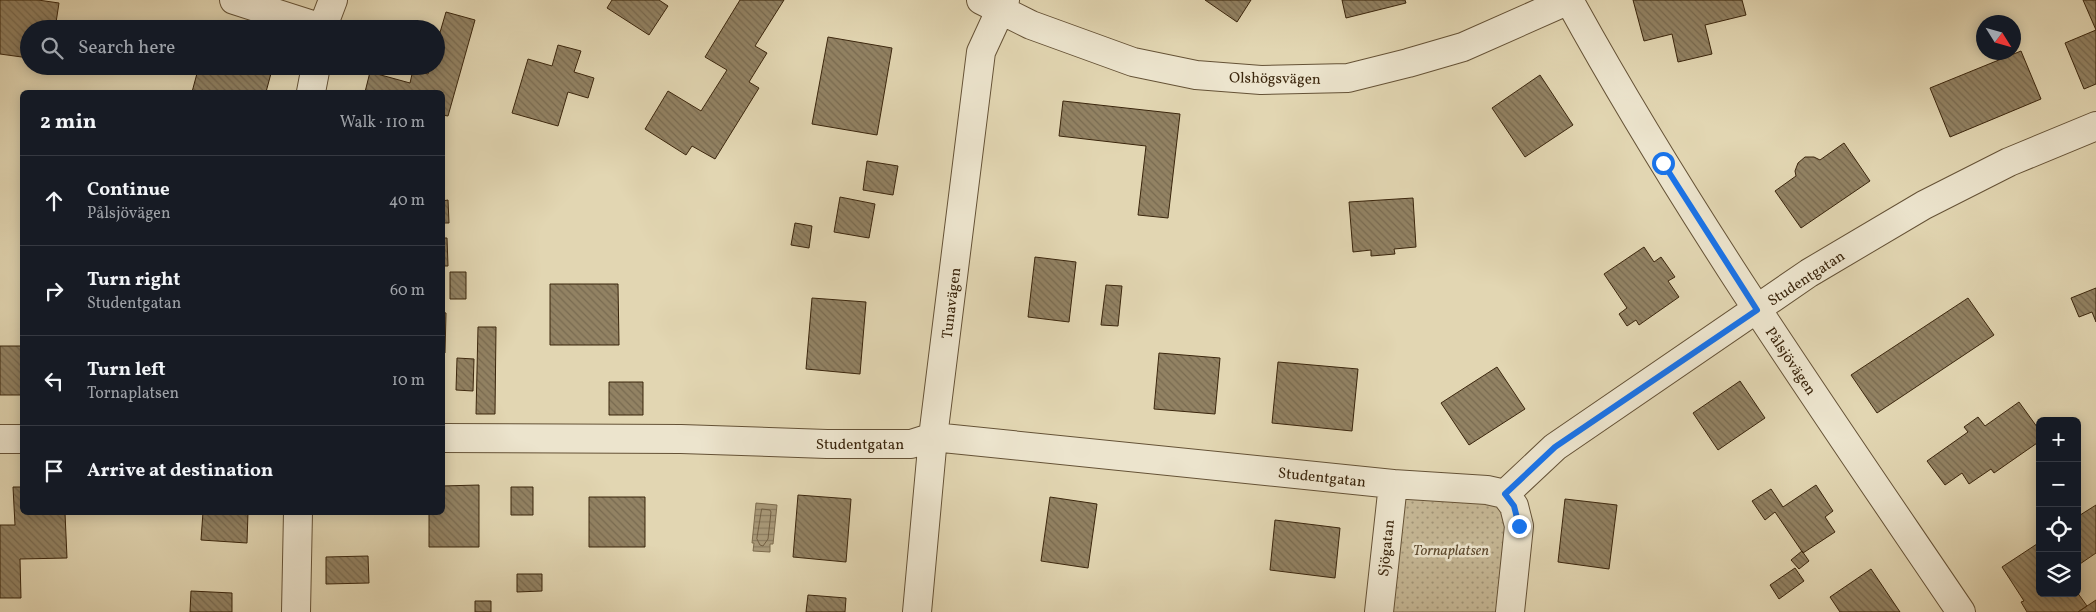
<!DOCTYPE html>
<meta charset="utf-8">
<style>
:root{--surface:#171b24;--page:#20242c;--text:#f1f3f6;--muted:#9ea1a6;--line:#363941}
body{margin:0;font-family:Vollkorn,serif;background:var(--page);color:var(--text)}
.controls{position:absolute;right:15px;bottom:15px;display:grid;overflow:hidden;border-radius:8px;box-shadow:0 2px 12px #0003}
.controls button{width:45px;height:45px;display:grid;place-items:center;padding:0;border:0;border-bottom:1px solid var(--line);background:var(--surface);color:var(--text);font:25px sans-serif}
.compass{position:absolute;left:1976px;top:15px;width:45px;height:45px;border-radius:50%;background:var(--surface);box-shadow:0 2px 12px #0003;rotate:127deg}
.stop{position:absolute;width:15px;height:15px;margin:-11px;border:4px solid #1a73e8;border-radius:50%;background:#fff}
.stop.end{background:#1a73e8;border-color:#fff;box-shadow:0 1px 5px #0008}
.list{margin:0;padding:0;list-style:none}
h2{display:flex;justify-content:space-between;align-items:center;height:65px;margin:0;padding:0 20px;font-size:21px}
h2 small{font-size:16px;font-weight:400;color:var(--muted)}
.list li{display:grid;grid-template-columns:32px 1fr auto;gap:15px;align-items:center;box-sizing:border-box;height:90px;padding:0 20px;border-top:1px solid var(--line)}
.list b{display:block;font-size:19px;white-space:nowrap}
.list p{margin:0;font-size:16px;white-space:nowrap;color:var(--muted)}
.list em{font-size:16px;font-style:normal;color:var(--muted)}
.icon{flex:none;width:28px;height:28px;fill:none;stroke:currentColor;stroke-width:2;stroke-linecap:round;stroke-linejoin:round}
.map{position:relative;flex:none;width:2096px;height:612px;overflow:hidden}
.search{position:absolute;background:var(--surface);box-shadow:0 2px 12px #0003;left:20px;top:20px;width:425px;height:55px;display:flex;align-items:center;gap:12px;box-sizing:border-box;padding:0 18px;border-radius:28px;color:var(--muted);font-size:19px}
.panel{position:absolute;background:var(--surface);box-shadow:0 2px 12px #0003;left:20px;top:90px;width:425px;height:425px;border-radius:8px}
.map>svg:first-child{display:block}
</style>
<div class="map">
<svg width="2096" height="612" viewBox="0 0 2096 612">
<defs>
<pattern id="park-dots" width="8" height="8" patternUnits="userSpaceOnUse" patternTransform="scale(1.25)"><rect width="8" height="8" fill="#c6b896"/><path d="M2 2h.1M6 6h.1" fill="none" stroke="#a29579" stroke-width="1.8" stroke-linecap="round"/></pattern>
<pattern id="water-rules" width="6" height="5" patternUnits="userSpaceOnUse" patternTransform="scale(1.25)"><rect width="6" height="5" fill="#a99a7a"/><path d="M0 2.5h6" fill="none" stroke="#8b7d62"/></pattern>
<pattern id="building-back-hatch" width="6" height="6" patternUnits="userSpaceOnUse" patternTransform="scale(1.25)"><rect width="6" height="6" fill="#928263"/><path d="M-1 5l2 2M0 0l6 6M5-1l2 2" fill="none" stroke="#786a50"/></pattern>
</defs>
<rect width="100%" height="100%" fill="#e2d6b2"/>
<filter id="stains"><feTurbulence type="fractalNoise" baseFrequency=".004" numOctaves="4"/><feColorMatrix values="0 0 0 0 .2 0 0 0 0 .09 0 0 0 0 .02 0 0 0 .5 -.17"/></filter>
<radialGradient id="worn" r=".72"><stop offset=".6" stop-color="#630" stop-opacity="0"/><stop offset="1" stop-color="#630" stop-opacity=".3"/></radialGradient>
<path fill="url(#park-dots)" stroke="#806f52" d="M 1393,484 L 1505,494 L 1510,612 L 1379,612 Z"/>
<path fill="url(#water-rules)" stroke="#7d6c4e" d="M 756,503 L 777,505 L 773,544 L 770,544 L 770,552 L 753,551 L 754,543 L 752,543 Z"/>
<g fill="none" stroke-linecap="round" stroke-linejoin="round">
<path stroke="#726044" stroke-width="1" d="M 762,509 L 770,510 L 771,512 L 768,539 L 763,546 L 760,545 L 757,539 Z"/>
</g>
<path fill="url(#building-back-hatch)" stroke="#3b260d" d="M 0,0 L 38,0 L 59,3 L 55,29 L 29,29 L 29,58 L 0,54 Z
M 612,0 L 659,0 L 668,6 L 649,35 L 607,8 Z
M 740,0 L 784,0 L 755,46 L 767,53 L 749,82 L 759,88 L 715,159 L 692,146 L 686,155 L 645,129 L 668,91 L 701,111 L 727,70 L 705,57 Z
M 1205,0 L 1251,0 L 1237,22 Z
M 1342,0 L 1405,0 L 1406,3 L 1346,18 Z
M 1633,0 L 1742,0 L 1746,15 L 1705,25 L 1712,54 L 1678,62 L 1672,34 L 1644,41 Z
M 2083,0 L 2096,0 L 2096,84 L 2084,89 L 2065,43 L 2096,30 Z
M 446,12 L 475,20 L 448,116 L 442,115 L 442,92 L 365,92 L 370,72 L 410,83 L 413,70 L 428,74 L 431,66 L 436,66 L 436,46 Z
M 828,37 L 892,48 L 877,135 L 812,124 Z
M 558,45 L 581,51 L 574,72 L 594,78 L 588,98 L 568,92 L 558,126 L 512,113 L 528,59 L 552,66 Z
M 2021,51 L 2041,99 L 1950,137 L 1930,88 Z
M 199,66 L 273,66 L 266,92 L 192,92 Z
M 1540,75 L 1573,125 L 1525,157 L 1492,108 Z
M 1063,101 L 1180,114 L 1168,218 L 1138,215 L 1146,146 L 1059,136 Z
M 1844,143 L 1870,181 L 1801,228 L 1775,191 L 1796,176 L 1795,171 L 1798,163 L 1805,157 L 1814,157 L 1820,160 Z
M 867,161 L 898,166 L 893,195 L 863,190 Z
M 840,197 L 875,204 L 869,238 L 834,232 Z
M 1413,198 L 1416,247 L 1394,249 L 1395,254 L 1371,256 L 1371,250 L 1353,252 L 1349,202 Z
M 448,200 L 449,223 L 442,223 L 442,201 Z
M 795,223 L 812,226 L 809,248 L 791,245 Z
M 442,238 L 447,238 L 448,266 L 442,266 Z
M 1644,247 L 1654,262 L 1661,257 L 1675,277 L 1668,281 L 1679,297 L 1639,325 L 1636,320 L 1627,326 L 1619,314 L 1627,308 L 1604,274 Z
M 1035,257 L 1076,262 L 1069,322 L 1028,317 Z
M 450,272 L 466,272 L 466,299 L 450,299 Z
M 550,284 L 618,284 L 619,345 L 550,345 Z
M 1106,285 L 1122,286 L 1118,326 L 1101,325 Z
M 2096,288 L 2096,322 L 2092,312 L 2079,317 L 2071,298 Z
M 812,298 L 866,302 L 860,374 L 806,369 Z
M 1968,298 L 1994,335 L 1877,413 L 1851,375 Z
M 442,312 L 446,313 L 445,353 L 442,353 Z
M 478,327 L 496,327 L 495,414 L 476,414 Z
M 0,346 L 22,346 L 22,395 L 0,395 Z
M 1159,353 L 1220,358 L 1215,414 L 1154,409 Z
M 457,358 L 474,359 L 473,391 L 456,390 Z
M 1278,362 L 1358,369 L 1352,431 L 1272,423 Z
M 1497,367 L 1525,409 L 1469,445 L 1441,403 Z
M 1740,381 L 1765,418 L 1718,450 L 1693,413 Z
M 609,382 L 643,382 L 643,415 L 609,415 Z
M 2019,402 L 2040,431 L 2040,441 L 1994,473 L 1991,469 L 1969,484 L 1962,473 L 1945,485 L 1927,461 L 1968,432 L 1964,427 L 1978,417 L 1985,426 Z
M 479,485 L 479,547 L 429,547 L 429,512 L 442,512 L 442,486 Z
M 1816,485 L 1833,511 L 1825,517 L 1835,532 L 1803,553 L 1775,512 L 1765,520 L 1752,501 L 1771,489 L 1783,507 Z
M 13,487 L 22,487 L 22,512 L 65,513 L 67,558 L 20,559 L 21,598 L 0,598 L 0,525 L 15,525 Z
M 511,487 L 533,487 L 533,515 L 511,515 Z
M 798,495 L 851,499 L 846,562 L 793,557 Z
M 589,497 L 645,497 L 645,547 L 589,547 Z
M 1050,497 L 1097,504 L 1088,568 L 1041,561 Z
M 1565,499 L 1617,505 L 1609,569 L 1558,562 Z
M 2096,505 L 2096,553 L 2077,566 L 2077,517 Z
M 203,512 L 248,512 L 247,543 L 201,540 Z
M 1275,520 L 1340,528 L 1335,578 L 1270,570 Z
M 2040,542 L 2040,593 L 2077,593 L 2077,592 L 2087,606 L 2078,612 L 2027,612 L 2021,602 L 2024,601 L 2002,567 Z
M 1802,551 L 1809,561 L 1799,569 L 1791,560 Z
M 368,556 L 369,583 L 326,584 L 326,557 Z
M 1795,568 L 1804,581 L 1779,599 L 1770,585 Z
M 1871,569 L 1900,612 L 1840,612 L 1830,597 Z
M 517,574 L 542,574 L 542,591 L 517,592 Z
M 191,591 L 232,593 L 232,612 L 190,612 Z
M 808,595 L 846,598 L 845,612 L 806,612 Z
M 2096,600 L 2096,612 L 2078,612 Z
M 475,601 L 491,601 L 491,612 L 475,612 Z"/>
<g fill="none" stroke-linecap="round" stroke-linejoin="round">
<defs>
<path id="minor" d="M 234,0 L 322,28
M 981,0 L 1031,25 L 1133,62 L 1196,75 L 1261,80 L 1348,78 L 1408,63 L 1463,47 L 1569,0
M 1569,0 C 1686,213 1825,411 1961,612
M 322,29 L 333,0
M 311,92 L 316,66
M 442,438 L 681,439 L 827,444 L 911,444 L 933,437 L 1393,484 L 1487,490 L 1505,494 L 1555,447 L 1809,273 L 1924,205 L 2009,162 L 2096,126
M 0,439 L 22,439
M 1505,494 L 1514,506 L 1519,526 L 1510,612
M 296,612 L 298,512
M 917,612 L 933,437 L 981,52 L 1005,0
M 1379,612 L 1393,484"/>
</defs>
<use href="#minor" stroke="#655236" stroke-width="30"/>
<use href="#minor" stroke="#ece4cd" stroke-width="28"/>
</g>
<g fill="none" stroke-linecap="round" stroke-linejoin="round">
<path stroke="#1a73e8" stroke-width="6" d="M 1519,526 L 1514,506 L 1505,494 L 1555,447 L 1757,310 L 1663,163"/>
</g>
<g text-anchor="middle" stroke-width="5" stroke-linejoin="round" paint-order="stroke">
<g font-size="15" fill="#3b260d" stroke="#ece4cd">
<text transform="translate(1275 78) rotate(1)" y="5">Olshögsvägen</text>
<text transform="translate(1806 278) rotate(-33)" y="5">Studentgatan</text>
<text transform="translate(951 303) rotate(-83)" y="5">Tunavägen</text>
<text transform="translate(1791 361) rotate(56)" y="5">Pålsjövägen</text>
<text x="860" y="449">Studentgatan</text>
<text transform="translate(1322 477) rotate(6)" y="5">Studentgatan</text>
<text transform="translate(1386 548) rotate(-84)" y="5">Sjögatan</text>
</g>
<g font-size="15" font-style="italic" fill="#5e4a2f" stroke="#ece4cd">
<text x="1451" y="555">Tornaplatsen</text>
</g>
</g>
<rect width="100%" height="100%" filter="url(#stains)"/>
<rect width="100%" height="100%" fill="url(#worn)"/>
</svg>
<div class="controls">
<button>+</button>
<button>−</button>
<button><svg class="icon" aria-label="locate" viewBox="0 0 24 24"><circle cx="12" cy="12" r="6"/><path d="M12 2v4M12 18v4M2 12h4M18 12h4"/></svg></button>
<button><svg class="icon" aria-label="layers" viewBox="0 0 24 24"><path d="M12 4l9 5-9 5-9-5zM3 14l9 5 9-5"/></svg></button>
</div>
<svg class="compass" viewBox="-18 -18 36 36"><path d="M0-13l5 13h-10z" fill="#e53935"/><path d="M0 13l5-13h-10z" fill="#9ea1a6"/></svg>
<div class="stop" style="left:1663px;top:163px"></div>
<div class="stop end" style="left:1519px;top:526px"></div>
<div class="search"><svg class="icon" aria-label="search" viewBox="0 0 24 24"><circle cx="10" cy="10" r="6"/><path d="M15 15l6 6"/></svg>Search here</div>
<section class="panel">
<h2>2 min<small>Walk · 110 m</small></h2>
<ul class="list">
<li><svg class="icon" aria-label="ahead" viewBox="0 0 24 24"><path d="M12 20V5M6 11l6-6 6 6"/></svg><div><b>Continue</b><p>Pålsjövägen</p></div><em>40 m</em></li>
<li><svg class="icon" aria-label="right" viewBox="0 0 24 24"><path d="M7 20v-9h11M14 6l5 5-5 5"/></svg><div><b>Turn right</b><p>Studentgatan</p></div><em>60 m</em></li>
<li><svg class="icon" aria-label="left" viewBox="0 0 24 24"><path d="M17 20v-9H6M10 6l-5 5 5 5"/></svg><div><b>Turn left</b><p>Tornaplatsen</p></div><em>10 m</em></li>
<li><svg class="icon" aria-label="arrive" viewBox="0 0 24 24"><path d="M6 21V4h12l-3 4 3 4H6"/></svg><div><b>Arrive at destination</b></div></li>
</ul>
</section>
</div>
